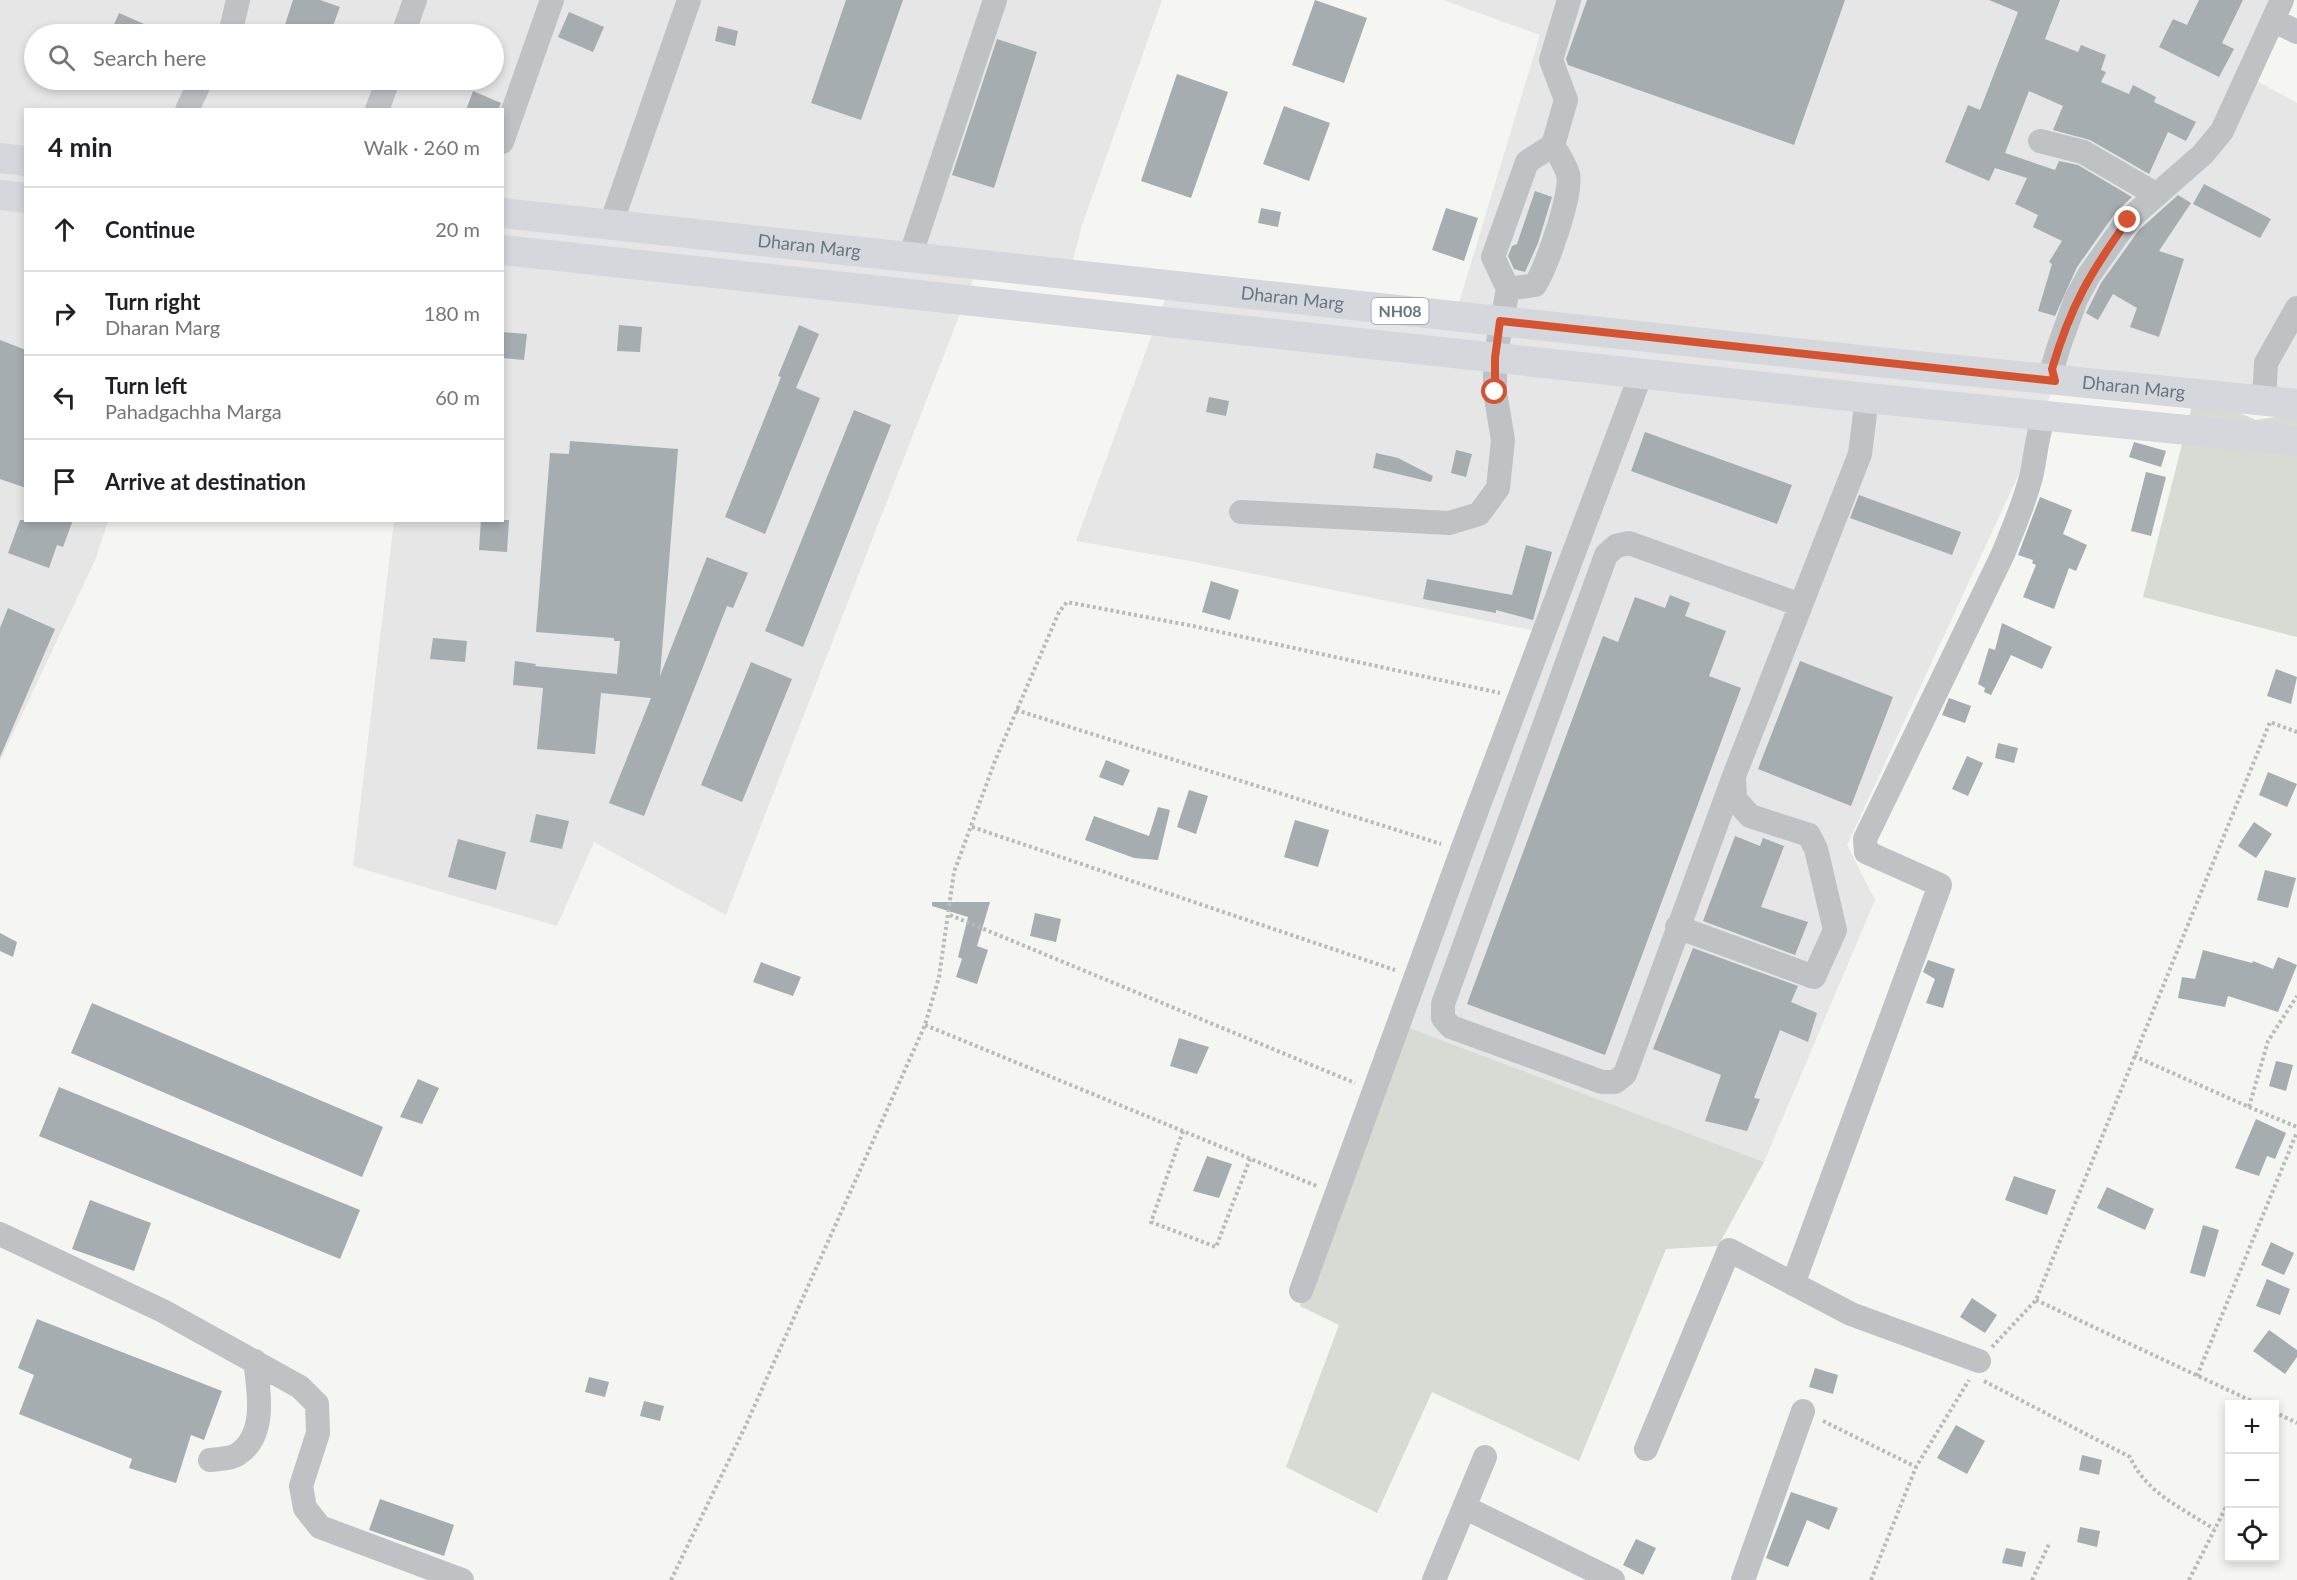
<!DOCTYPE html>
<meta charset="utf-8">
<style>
:root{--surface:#fff;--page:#f2f2f2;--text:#202124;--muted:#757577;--line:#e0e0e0}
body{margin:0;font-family:Lato,sans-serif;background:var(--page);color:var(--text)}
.controls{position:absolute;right:18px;bottom:18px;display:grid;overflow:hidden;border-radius:0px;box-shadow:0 3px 9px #0003}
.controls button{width:54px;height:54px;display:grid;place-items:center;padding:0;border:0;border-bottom:2px solid var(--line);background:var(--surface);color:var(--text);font:30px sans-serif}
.stop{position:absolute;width:18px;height:18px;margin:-14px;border:4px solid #d55331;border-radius:50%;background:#fff}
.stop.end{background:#d55331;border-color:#fff;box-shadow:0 2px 6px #0008}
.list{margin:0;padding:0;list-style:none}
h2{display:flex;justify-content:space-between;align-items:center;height:78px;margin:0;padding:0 24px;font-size:26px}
h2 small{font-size:20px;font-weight:400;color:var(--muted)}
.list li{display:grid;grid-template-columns:39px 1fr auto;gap:18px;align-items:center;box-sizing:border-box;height:84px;padding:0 24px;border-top:2px solid var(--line)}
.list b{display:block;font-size:22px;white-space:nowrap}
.list p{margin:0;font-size:20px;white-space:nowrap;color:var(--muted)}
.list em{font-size:20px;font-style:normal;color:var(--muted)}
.icon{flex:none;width:33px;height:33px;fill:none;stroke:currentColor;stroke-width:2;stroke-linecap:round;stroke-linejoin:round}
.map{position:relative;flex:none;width:2297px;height:1580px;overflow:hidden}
.search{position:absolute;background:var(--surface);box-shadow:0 3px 9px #0003;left:24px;top:24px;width:480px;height:66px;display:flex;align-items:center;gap:15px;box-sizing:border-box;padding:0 21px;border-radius:33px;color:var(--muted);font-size:22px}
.panel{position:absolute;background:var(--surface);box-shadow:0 3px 9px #0003;left:24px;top:108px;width:480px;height:414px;border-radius:0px}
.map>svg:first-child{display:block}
</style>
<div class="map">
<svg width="2297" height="1580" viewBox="0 0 2297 1580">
<rect width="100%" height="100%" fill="#f5f5f1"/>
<path fill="#e5e6e5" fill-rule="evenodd" d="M 0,0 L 1162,0 L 1082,225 L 1069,276 L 979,265 L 726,915 L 594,842 L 557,926 L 353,866 L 394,521 L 502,520 L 502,110 L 26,110 L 26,520 L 108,521 L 96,558 L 0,761 ZM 34,34 L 494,34 L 494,80 L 34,80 Z
M 1443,0 L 2289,0 L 2253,79 L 2297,103 L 2297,404 L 2055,381 L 2036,437 L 1847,845 L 1875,900 L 1764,1162 L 1404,1026 L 1551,634 L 1185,560 L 1076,541 L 1170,286 L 1455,316 L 1540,35 Z"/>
<path fill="#d6dbd3" d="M 2195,394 L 2256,420 L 2297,414 L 2297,637 L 2143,597 Z
M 1404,1026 L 1764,1162 L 1718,1246 L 1666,1249 L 1579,1461 L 1432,1392 L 1377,1513 L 1286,1467 L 1339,1325 L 1300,1306 Z"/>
<path fill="#a5adb1" d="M 293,0 L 320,0 L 340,7 L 330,34 L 282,34 Z
M 846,0 L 903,0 L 861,120 L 811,103 Z
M 1315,0 L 1367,18 L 1344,83 L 1292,65 Z
M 1587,0 L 1845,0 L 1794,145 L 1568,65 L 1566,59 Z
M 1989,0 L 2060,0 L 2045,39 L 2078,52 L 2081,45 L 2106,55 L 2101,70 L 2106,72 L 2101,82 L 2129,94 L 2133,85 L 2156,97 L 2154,102 L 2196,122 L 2186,141 L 2168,132 L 2149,174 L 2090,140 L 2053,130 L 2063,106 L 2029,91 L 2005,153 L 2055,170 L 2059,161 L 2078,165 L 2132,197 L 2116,212 L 2077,267 L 2055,316 L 2038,311 L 2052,264 L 2049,262 L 2062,241 L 2033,227 L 2038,215 L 2015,204 L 2027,178 L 1995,168 L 1989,181 L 1945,162 L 1968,105 L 1980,110 L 2018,12 Z
M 2199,0 L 2243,0 L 2222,43 L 2234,49 L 2219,77 L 2159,47 L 2173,19 L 2187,25 Z
M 569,12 L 604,27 L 593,52 L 558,37 Z
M 119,13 L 167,34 L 110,34 Z
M 718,26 L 738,31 L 735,46 L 715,41 Z
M 997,39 L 1037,52 L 994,188 L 952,175 Z
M 1177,74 L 1228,92 L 1191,198 L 1141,181 Z
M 473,91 L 501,103 L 498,110 L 466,110 Z
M 1284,106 L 1330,123 L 1309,181 L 1263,164 Z
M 2204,184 L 2271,219 L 2260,238 L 2193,204 Z
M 1535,191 L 1552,197 L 1538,243 L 1525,272 L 1514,269 L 1508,256 L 1512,246 L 1517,244 Z
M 2178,195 L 2191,203 L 2159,251 L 2184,259 L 2159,337 L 2130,327 L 2137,308 L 2113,294 L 2098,320 L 2086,313 L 2101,283 L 2139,230 Z
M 1261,208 L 1281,212 L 1278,227 L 1258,223 Z
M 1446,208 L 1478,218 L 1464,261 L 1432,250 Z
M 619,325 L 642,327 L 640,352 L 617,351 Z
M 799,325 L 819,334 L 796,388 L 820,398 L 765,534 L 725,517 L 781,377 L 778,376 Z
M 502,332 L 527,334 L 524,360 L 502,358 Z
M 0,340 L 26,350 L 26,488 L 0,479 Z
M 1209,397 L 1229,401 L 1226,416 L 1206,412 Z
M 854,410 L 891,425 L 803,647 L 765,631 Z
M 1645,432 L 1792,485 L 1777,524 L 1631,471 Z
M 570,441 L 678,449 L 660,676 L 707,557 L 748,573 L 733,608 L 727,606 L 644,816 L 609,803 L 651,698 L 601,693 L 595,754 L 537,749 L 543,688 L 513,685 L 515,661 L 536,664 L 535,666 L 617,674 L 620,641 L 614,641 L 614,638 L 536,632 L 550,453 L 569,454 Z
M 2134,442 L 2166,451 L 2161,467 L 2129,457 Z
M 1456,450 L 1472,454 L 1466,477 L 1451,473 Z
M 1376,453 L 1398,458 L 1433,476 L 1431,482 L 1373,468 Z
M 2146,472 L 2166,477 L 2151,536 L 2131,531 Z
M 1859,495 L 1961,532 L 1952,555 L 1850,518 Z
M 2040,497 L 2072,510 L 2063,534 L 2087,545 L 2076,571 L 2069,568 L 2054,609 L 2023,597 L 2036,565 L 2032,563 L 2033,560 L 2018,555 Z
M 20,520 L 73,520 L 63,547 L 57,545 L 49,568 L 8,553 Z
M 481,520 L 509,520 L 507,552 L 479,550 Z
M 1526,545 L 1552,552 L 1533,620 L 1496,610 L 1496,613 L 1423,599 L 1427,579 L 1512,595 Z
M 1211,581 L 1239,590 L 1230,620 L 1202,612 Z
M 1670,595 L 1690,603 L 1685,616 L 1726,631 L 1709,676 L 1741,688 L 1605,1055 L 1467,1004 L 1603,636 L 1618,642 L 1635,597 L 1665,608 Z
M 8,608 L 55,629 L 0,757 L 0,628 Z
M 2002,623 L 2052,647 L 2042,669 L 2011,655 L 1991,695 L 1984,692 L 1985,688 L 1978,684 L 1989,648 L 1995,650 Z
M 433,638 L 467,641 L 465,662 L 430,659 Z
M 1800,661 L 1893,697 L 1851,806 L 1758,769 Z
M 751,662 L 792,679 L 742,802 L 701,785 Z
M 2276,669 L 2297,677 L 2291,704 L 2267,696 Z
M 1949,698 L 1971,706 L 1965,723 L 1942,715 Z
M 1998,743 L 2018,748 L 2014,763 L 1995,758 Z
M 1967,756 L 1983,763 L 1968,796 L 1952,789 Z
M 1106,760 L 1130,770 L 1123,786 L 1099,777 Z
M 2268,772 L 2297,784 L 2287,807 L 2259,795 Z
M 1189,790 L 1208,796 L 1196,834 L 1177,827 Z
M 1158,807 L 1170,810 L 1158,860 L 1134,858 L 1085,840 L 1094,816 L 1149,836 Z
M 536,814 L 569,821 L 562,849 L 530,842 Z
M 1295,820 L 1329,830 L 1318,867 L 1284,857 Z
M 2254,822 L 2272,834 L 2256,858 L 2238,846 Z
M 1735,836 L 1760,846 L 1763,838 L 1784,846 L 1761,907 L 1808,922 L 1795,955 L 1703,921 Z
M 458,839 L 506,852 L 496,890 L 448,877 Z
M 2265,870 L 2296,878 L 2288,908 L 2257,900 Z
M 932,902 L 990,902 L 977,946 L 988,950 L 977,984 L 956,977 L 962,959 L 958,957 L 968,917 L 932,906 Z
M 1035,913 L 1061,919 L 1056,942 L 1030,936 Z
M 0,933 L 17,942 L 13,957 L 0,951 Z
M 1693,948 L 1798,986 L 1791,1002 L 1817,1013 L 1808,1042 L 1780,1030 L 1754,1098 L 1760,1099 L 1747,1131 L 1705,1121 L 1721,1075 L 1653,1049 Z
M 2203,950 L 2252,963 L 2253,961 L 2273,969 L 2278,957 L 2297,965 L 2278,1012 L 2228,996 L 2225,1007 L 2178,998 L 2182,977 L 2195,979 Z
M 1928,960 L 1955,969 L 1943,1008 L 1926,1003 L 1935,979 L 1923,972 Z
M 761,962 L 801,977 L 793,996 L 753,982 Z
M 92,1003 L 383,1127 L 362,1177 L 71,1053 Z
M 1179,1038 L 1209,1047 L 1197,1074 L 1170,1066 Z
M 2276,1061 L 2293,1065 L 2286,1091 L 2269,1086 Z
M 418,1079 L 439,1088 L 422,1124 L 400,1117 Z
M 59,1087 L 360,1210 L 340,1259 L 39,1136 Z
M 2256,1119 L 2286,1133 L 2275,1159 L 2267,1156 L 2259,1176 L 2235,1168 Z
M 1207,1156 L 1232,1164 L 1219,1198 L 1193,1191 Z
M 2014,1176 L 2056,1190 L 2047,1215 L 2005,1200 Z
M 2107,1187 L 2154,1209 L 2145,1230 L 2097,1208 Z
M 90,1200 L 151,1223 L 134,1271 L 72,1249 Z
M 2203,1225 L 2219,1230 L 2205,1277 L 2190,1273 Z
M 2271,1242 L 2294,1253 L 2284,1275 L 2261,1265 Z
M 2267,1279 L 2290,1289 L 2280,1315 L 2256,1306 Z
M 1972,1298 L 1997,1315 L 1985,1333 L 1960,1317 Z
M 37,1319 L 222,1391 L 204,1440 L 191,1435 L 176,1483 L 129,1468 L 132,1459 L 19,1414 L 34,1375 L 18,1368 Z
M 2269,1330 L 2297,1350 L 2297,1357 L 2285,1374 L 2253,1351 Z
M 1815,1368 L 1838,1375 L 1833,1394 L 1809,1387 Z
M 589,1377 L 609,1382 L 605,1397 L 585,1392 Z
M 644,1401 L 664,1406 L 660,1421 L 640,1416 Z
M 1956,1425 L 1985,1441 L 1967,1474 L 1937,1458 Z
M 2082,1455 L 2102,1460 L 2099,1475 L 2079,1470 Z
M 1791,1492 L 1838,1508 L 1829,1530 L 1807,1520 L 1788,1567 L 1766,1558 Z
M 380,1499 L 454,1525 L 444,1556 L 369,1530 Z
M 2080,1527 L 2100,1531 L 2097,1547 L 2077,1542 Z
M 1636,1539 L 1656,1548 L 1643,1575 L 1623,1565 Z
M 2006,1548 L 2026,1552 L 2022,1567 L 2002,1563 Z"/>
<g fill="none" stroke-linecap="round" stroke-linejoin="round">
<path stroke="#b8bbbd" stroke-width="4" stroke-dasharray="3 3" stroke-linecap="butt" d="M 1016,710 L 1441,844
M 972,827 L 1395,970
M 950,915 L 1355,1083
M 925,1025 L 1319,1187
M 2134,1056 L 2249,1107 L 2268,1041 L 2297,996
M 2249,1107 L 2297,1127
M 1183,1131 L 1151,1222 L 1216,1247 L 1250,1159
M 2036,1300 L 2258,1404
M 1992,1347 L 2036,1300 L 2270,722 L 2297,732
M 2197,1376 L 2297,1132
M 1984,1381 L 2130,1457 C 2146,1493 2182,1508 2214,1529
M 2274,1412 L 2297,1423
M 1823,1421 L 1916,1467
M 671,1580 L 745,1427 L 925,1025 L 939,977 L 954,872 L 995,761 L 1059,612 L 1067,602 L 1193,626 L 1500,693
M 1871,1580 L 1916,1467 L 1969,1380
M 2032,1580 L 2050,1542
M 2189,1580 L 2230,1499"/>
<path stroke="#bec2c5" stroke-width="24" d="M 2273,20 L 2297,32
M 230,34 L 238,0
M 403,34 L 415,0
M 187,110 L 201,80
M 377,110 L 388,80
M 2040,141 L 2083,152 L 2157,195
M 502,142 L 552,0
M 611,224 L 689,0
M 910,257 L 995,0
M 1508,289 L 1535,285 C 1546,268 1573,193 1568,174 C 1565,164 1558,154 1553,145 L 1566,100 L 1551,60 L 1569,0
M 2055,381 L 2052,369 L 2059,346 L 2076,299 L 2089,275 L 2128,220 L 2203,154 L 2222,131 L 2282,0
M 2264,401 L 2266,363 L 2297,308
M 1241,512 L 1449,523 L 1479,514 L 1498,488 L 1503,440 L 1495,392 L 1495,358 L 1508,289 L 1493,257 L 1527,162 L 1553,145
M 1734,776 L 1625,1074 L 1615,1082 L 1602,1082 L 1451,1027 L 1443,1018 L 1443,1004 L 1606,555 L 1616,546 L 1629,543 L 1801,605
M 1677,927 L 1814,977 L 1835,930 L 1816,849 L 1809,835 L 1750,816 L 1735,799 L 1734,776 L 1860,454 L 1867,398
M 0,1234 L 163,1311 L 300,1387 L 317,1404 L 318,1433 L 301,1486 L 305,1508 L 320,1527 L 462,1580
M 1793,1284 L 1940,885 L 1866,852 L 1865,839 L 2003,554 C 2013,529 2024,504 2031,477 C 2036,457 2036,437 2044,417
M 1301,1291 L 1462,850 L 1641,374
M 1646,1449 L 1729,1250 L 1851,1314 L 1979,1361
M 210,1460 C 218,1459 231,1459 238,1454 C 267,1435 259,1391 255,1361
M 1464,1507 L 1613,1580
M 1434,1580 L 1485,1457
M 1743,1580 L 1803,1411"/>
<g stroke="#d4d8dc" stroke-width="30">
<path d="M 0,158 L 26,161"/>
<path d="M 0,195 L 26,198"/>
<path id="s1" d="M 502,213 L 1878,362 L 2297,404"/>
<path d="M 502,250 L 1867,398 L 2297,441"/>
</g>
</g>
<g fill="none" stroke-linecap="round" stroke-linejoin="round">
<path stroke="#d55331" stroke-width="8" d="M 1495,392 L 1495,358 L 1500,321 L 2055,381 L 2052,369 C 2071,305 2090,273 2128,220"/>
</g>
<g text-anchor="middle" stroke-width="6" stroke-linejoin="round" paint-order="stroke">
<rect fill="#fff" stroke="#949ea6" stroke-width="1.5" x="1371.5" y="298" width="57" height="26" rx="4.5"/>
<g font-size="16" font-weight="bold" fill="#667580">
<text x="1400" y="317">NH08</text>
</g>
<g font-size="18" fill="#667580" stroke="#fff">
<text dy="6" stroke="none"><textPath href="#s1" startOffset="309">Dharan Marg</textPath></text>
<text dy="6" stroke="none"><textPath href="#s1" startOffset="795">Dharan Marg</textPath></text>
<text dy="6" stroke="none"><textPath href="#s1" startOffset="1641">Dharan Marg</textPath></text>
</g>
</g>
</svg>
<div class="controls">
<button>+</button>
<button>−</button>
<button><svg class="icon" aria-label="locate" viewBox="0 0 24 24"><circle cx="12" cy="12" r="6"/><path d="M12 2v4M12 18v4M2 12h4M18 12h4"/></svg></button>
</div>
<div class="stop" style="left:1495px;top:392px"></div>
<div class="stop end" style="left:2128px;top:220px"></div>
<div class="search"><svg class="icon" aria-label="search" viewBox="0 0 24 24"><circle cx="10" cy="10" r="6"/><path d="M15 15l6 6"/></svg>Search here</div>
<section class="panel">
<h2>4 min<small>Walk · 260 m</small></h2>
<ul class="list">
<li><svg class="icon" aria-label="ahead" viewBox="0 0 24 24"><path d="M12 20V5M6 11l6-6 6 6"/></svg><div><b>Continue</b></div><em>20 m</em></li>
<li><svg class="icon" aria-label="right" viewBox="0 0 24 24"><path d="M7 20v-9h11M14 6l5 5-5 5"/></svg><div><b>Turn right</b><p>Dharan Marg</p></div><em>180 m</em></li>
<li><svg class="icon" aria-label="left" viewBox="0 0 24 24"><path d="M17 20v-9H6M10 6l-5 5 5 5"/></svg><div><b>Turn left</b><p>Pahadgachha Marga</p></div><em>60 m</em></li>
<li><svg class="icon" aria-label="arrive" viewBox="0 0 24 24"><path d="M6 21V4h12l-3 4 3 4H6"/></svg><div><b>Arrive at destination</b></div></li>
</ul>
</section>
</div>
